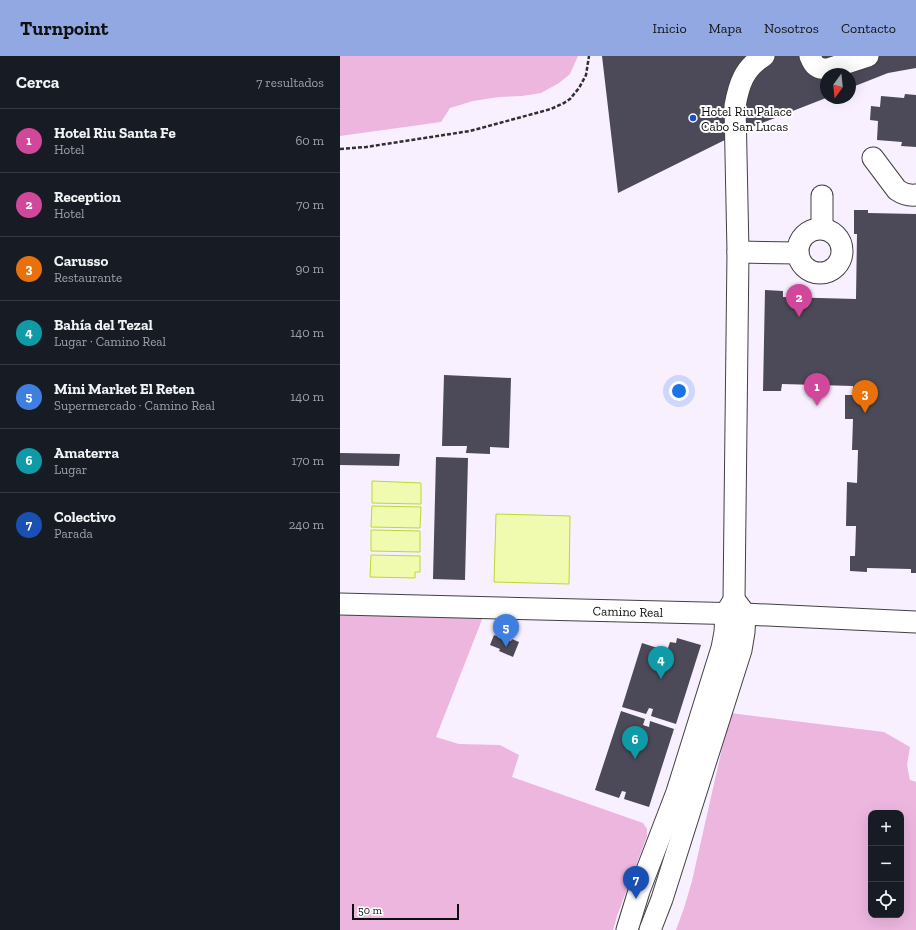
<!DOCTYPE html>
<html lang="es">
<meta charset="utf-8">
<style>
:root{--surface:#171b24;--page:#20242c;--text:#f1f3f6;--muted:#9ea1a6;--line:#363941;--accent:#91a8e2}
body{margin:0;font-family:"Zilla Slab",serif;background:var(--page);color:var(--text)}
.controls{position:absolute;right:12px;bottom:12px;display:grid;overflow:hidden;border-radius:8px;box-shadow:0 4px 16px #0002}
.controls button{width:36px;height:36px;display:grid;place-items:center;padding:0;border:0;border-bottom:1px solid var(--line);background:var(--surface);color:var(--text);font:20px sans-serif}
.compass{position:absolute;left:480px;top:12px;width:36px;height:36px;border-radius:50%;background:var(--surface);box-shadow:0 4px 16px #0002;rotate:195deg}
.scale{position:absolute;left:12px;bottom:10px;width:107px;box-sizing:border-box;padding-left:4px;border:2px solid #0e0e0e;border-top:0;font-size:11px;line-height:14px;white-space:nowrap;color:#0e0e0e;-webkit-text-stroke:3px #fff;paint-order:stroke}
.you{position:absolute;left:339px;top:335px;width:14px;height:14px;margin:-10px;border:3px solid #fff;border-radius:50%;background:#1a73e8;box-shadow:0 0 0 6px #1a73e833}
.badge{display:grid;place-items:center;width:26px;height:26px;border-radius:50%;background:var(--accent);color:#fff;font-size:13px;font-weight:700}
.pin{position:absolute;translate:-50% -33px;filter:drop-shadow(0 1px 2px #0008)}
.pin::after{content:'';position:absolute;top:21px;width:14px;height:12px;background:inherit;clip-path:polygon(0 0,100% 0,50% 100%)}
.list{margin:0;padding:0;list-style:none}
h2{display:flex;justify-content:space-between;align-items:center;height:52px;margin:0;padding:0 16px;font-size:17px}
h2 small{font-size:13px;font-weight:400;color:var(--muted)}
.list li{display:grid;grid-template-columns:26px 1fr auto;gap:12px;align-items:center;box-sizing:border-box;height:64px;padding:0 16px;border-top:1px solid var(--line)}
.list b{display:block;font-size:15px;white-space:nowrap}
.list p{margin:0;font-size:13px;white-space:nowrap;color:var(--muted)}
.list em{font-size:13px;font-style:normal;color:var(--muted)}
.icon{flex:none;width:22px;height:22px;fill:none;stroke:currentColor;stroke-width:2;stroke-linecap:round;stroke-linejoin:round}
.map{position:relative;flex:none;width:576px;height:874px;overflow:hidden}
header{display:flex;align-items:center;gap:24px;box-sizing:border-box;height:56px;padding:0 20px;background:var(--accent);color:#111}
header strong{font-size:19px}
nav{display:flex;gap:22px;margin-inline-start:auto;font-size:14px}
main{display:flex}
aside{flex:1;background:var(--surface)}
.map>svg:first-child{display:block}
</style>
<header>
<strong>Turnpoint</strong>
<nav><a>Inicio</a><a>Mapa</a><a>Nosotros</a><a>Contacto</a></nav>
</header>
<main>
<aside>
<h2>Cerca<small>7 resultados</small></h2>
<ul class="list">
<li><span class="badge" style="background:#d1479c">1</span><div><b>Hotel Riu Santa Fe</b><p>Hotel</p></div><em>60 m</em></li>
<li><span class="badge" style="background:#d1479c">2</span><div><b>Reception</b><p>Hotel</p></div><em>70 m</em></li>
<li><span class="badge" style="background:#e8710a">3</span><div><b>Carusso</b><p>Restaurante</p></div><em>90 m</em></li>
<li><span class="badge" style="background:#0f9aa8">4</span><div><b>Bahía del Tezal</b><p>Lugar · Camino Real</p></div><em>140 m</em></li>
<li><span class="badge" style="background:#3f7fe0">5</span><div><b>Mini Market El Reten</b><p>Supermercado · Camino Real</p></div><em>140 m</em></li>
<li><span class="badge" style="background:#0f9aa8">6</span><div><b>Amaterra</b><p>Lugar</p></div><em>170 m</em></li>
<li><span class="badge" style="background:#1a4fb4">7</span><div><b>Colectivo</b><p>Parada</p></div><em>240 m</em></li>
</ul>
</aside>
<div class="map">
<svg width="576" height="874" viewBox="0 0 576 874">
<rect width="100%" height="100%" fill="#f9f0ff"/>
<path fill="#edb6df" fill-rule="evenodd" d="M 0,0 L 238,0 L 230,18 L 219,27 L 201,37 L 182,40 L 159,41 L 133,45 L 110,52 L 101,66 L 0,80 Z
M 0,557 L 143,561 L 96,681 L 119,688 L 160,689 L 179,699 L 172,721 L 303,767 L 307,773 L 307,780 L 277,860 L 273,874 L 0,874 Z
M 390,657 L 544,676 L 570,691 L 567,709 L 570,724 L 576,726 L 576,874 L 336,874 L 344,852 L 352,825 ZM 531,757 L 561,757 L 561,859 L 531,859 Z"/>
<path fill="#f0fbb0" stroke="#bcd831" d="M 32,425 L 81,427 L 81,448 L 32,447 Z
M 32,450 L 81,451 L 80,472 L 31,471 Z
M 156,458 L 230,460 L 229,528 L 154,526 Z
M 31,474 L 80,475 L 80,496 L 31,495 Z
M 31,499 L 80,500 L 80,516 L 75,516 L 75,522 L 30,521 Z"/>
<path fill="#4c4a58" d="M 262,0 L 576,0 L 576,12 L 548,17 L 510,32 L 510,18 L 486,18 L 486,42 L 407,73 L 278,137 Z
M 565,38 L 576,39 L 576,91 L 561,90 L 562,86 L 537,84 L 538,65 L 530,64 L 531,50 L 540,51 L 541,40 L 564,42 Z
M 514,154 L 528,154 L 528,157 L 576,158 L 576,517 L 571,517 L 571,513 L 527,512 L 527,516 L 510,515 L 510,500 L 515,500 L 516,470 L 506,470 L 507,426 L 517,427 L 518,394 L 512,394 L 513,363 L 505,363 L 505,339 L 513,339 L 513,330 L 442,328 L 441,335 L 423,335 L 425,234 L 443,235 L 443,241 L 516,243 L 517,178 L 514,178 Z
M 104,319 L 171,322 L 169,392 L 150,391 L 150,398 L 126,397 L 127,390 L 102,390 Z
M 0,397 L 60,398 L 59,410 L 0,409 Z
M 96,401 L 128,402 L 125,524 L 93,523 Z
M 154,579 L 171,585 L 172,583 L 179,586 L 173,601 L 159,595 L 160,593 L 150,589 Z
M 337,582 L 361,589 L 336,668 L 311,660 L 313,653 L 309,652 L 306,658 L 282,651 L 302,587 L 327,595 L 330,586 L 336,587 Z
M 281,655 L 305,663 L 303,669 L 309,671 L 310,665 L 334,673 L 309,751 L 284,743 L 286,736 L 282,735 L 279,742 L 255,734 Z"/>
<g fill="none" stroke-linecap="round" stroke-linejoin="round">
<defs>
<g id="minor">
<path d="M 470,0 C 474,10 477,13 488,13 L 528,0"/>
<path d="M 533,102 L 557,134 C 563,138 569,140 576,139"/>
<path d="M 482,140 L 482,172"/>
<circle cx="480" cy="195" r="22"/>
<path d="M 398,196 L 458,197"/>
<path id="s1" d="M 0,548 L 405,558 L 576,566"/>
<path d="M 287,874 L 299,835 L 337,736 L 382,592 L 385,576 L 386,557 L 394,544 L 398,196 L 395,50 C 399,28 404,12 424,0"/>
<path d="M 310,874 L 322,843 L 401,594 L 404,576 L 405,558 L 396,546"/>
</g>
</defs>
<use href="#minor" stroke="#414141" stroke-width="23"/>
<path stroke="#303030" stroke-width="2.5" stroke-dasharray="4 2" stroke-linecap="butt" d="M 0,93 L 26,91 L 130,75 L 211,53 L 224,47 L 230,43 L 239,32 L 246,19 L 249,0"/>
<use href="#minor" stroke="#fff" stroke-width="21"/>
</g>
<circle fill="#1b4cca" stroke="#fff" stroke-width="1.5" cx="353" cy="62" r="4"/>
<g text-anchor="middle" stroke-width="4" stroke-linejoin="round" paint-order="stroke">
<g font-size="13" fill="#0e0e0e" stroke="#fff" text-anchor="start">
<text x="361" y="60">Hotel Riu Palace<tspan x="361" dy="15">Cabo San Lucas</tspan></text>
</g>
<g font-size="13" fill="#0e0e0e" stroke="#fff">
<text dy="5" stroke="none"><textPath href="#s1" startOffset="288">Camino Real</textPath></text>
</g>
</g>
</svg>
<div class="controls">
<button>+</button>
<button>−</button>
<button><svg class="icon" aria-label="locate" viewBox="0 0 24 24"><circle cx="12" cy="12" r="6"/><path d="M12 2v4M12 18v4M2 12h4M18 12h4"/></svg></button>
</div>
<svg class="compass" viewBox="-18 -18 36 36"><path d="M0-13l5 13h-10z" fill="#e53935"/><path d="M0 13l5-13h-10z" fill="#9ea1a6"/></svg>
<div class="scale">50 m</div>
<div class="you"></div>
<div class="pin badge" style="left:477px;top:350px;background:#d1479c">1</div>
<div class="pin badge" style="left:459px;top:261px;background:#d1479c">2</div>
<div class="pin badge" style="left:525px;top:357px;background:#e8710a">3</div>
<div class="pin badge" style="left:321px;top:623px;background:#0f9aa8">4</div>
<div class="pin badge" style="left:166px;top:591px;background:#3f7fe0">5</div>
<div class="pin badge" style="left:295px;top:703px;background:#0f9aa8">6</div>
<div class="pin badge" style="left:296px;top:843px;background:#1a4fb4">7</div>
</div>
</main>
